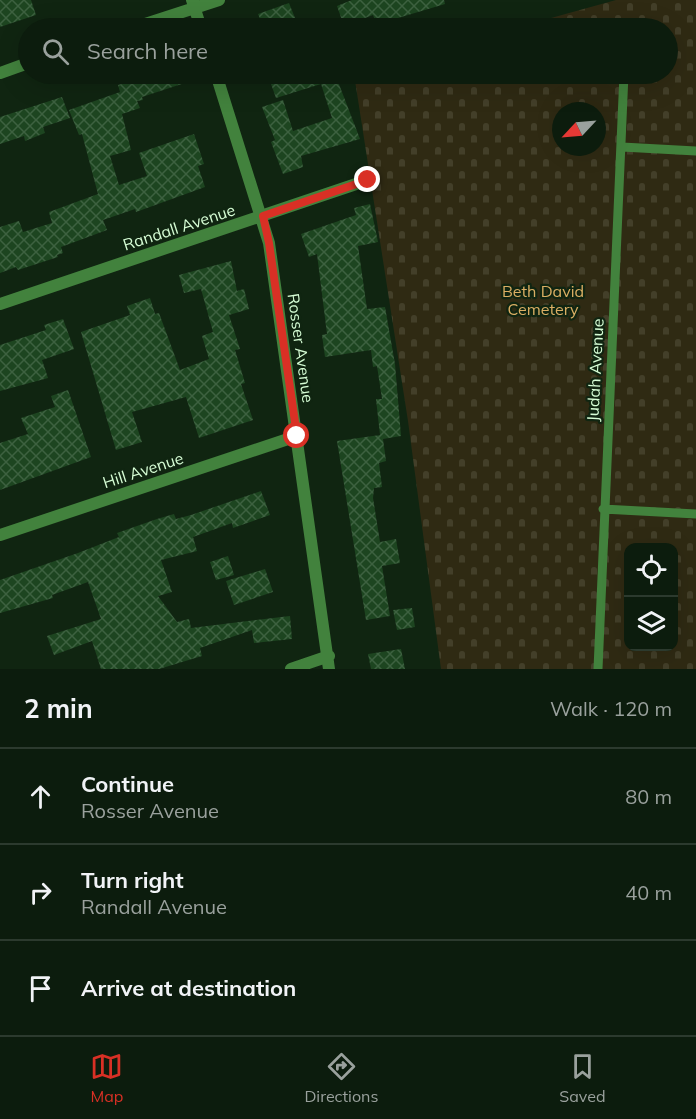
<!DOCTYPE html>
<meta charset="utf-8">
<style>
:root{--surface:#0c1c0d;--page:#1a291b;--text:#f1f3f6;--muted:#9aa19d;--line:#2c3a2e;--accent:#d93025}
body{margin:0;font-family:Mulish,sans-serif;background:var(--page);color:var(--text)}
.controls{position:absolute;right:18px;bottom:18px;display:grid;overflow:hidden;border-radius:12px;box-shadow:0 6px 24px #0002}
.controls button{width:54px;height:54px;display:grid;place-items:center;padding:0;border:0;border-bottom:2px solid var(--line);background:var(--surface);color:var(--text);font:30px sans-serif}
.compass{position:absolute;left:552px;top:102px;width:54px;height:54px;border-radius:50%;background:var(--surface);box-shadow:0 6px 24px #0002;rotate:244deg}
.stop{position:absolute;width:18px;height:18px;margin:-14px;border:4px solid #d93025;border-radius:50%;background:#fff}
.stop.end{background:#d93025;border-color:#fff;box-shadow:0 2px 6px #0008}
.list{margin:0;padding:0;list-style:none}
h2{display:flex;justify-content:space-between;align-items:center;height:78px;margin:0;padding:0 24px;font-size:26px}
h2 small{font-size:20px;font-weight:400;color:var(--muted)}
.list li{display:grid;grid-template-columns:39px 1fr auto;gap:18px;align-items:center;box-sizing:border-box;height:96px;padding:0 24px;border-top:2px solid var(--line)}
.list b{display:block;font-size:22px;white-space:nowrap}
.list p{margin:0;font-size:20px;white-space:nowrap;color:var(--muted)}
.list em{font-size:20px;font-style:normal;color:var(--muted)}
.icon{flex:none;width:33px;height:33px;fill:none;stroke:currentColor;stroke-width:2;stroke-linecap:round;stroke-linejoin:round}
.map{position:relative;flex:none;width:696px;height:669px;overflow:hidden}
.search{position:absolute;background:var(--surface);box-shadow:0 6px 24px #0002;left:18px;right:18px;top:18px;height:66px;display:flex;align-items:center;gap:15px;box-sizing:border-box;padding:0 21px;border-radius:33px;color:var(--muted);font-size:22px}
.sheet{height:366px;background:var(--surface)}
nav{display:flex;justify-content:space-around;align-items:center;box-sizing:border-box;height:84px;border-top:2px solid var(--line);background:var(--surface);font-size:16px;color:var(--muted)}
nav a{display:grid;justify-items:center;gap:3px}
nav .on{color:var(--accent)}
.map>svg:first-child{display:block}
</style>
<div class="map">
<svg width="696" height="669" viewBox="0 0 696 669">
<defs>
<pattern id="cemetery-stones" width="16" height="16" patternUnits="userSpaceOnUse" patternTransform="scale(1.5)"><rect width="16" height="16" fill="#2f2a13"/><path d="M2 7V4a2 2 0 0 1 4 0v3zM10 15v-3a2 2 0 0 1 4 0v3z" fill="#433f29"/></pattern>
<pattern id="building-cross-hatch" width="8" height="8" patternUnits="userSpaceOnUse" patternTransform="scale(1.5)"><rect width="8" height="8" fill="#1d4520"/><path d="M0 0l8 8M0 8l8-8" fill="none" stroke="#3d6140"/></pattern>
</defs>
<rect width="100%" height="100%" fill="#102511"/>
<path fill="url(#cemetery-stones)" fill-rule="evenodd" d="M 616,0 L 696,0 L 696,669 L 441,669 L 408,421 L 354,74 L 668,74 L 668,28 L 515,28 ZM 561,111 L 597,111 L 597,147 L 561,147 ZM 628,548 L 674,548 L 674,646 L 628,646 Z"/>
<path fill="url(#building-cross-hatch)" d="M 0,0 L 31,0 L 36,15 L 0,27 Z
M 352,0 L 444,0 L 445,4 L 398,18 L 402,28 L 378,28 L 373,15 L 344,26 L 337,6 Z
M 289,3 L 299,28 L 264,28 L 258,14 Z
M 143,74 L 203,74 L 203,77 L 142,97 L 143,100 L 137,101 L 140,108 L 122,114 L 131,150 L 110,156 L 119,185 L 147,176 L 139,153 L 194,134 L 204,164 L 198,166 L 205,187 L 136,212 L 135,209 L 103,220 L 107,230 L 61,247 L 63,253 L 57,255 L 58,257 L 18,270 L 16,267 L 0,273 L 0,227 L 19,221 L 23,232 L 52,223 L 49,212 L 98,194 L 82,134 L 79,135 L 69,110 L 120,92 L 118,85 L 144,77 Z
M 302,74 L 343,74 L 344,77 L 337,79 L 360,139 L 301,156 L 303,167 L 283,174 L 271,142 L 275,140 L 262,107 L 283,100 L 293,131 L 332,118 L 321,84 L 276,98 L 271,84 Z
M 62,97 L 70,118 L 43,127 L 45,133 L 25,141 L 24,136 L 0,144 L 0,117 Z
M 370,204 L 378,242 L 358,246 L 367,309 L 385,307 L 395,364 L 401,436 L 383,439 L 386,461 L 379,463 L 382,487 L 374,488 L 373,498 L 380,542 L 396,539 L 400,563 L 382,566 L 390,616 L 366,620 L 337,441 L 380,435 L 376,399 L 382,399 L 377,366 L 373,367 L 371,350 L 325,357 L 322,335 L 327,334 L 317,254 L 309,257 L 301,234 L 356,215 L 354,208 Z
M 231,261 L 237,291 L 244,289 L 249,309 L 229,315 L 240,349 L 235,350 L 245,383 L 241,384 L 253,420 L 199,438 L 186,397 L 132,412 L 142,442 L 116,450 L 81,332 L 130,315 L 127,306 L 150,298 L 155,314 L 159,313 L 180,370 L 209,359 L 202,336 L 213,332 L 201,289 L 184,293 L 179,275 Z
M 63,319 L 74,349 L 42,360 L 48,378 L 0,391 L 0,345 L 46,330 L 44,325 Z
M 68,390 L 91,457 L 0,490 L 0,443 L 28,434 L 21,418 L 55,407 L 51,396 Z
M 261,491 L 270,515 L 233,528 L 232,523 L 193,537 L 197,551 L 161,560 L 172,592 L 158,596 L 177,622 L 189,619 L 191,628 L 290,616 L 292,639 L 254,643 L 252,630 L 200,648 L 202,656 L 159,669 L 101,669 L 92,641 L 54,655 L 47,636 L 101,619 L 88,582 L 52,595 L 53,598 L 0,613 L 0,580 L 78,553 L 119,537 L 117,533 L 157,519 L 174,514 L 176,519 L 191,515 Z
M 228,556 L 234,575 L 216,580 L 210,562 Z
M 265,569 L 273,592 L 234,605 L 226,581 Z
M 412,608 L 415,627 L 397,630 L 393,610 Z
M 401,649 L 405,669 L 371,669 L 368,654 Z"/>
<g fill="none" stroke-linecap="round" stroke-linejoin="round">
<path stroke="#42823d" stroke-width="9" d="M 622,147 L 696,151
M 603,509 L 696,514
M 598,669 L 624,74"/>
<path stroke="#42823d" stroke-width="12" d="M 192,0 L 201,28
M 133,28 L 219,0
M 0,73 L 28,63
M 216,74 L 269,243 L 329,669
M 0,304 L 368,180
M 0,535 L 297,436
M 291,669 L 329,656"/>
</g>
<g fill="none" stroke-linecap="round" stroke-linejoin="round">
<path stroke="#d93025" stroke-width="8" d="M 297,436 L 269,243 L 263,216 L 368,180"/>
</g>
<g text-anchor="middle" stroke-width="4.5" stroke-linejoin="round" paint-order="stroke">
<g font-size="16" fill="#d6fdd5" stroke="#102511">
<text transform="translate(179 227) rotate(-18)" y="6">Randall Avenue</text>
<text transform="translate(301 348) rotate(82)" y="6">Rosser Avenue</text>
<text transform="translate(595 370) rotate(-87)" y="6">Judah Avenue</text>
<text transform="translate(143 470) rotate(-18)" y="6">Hill Avenue</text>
</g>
<g font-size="16" fill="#dbaf64" stroke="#102511">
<text x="543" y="297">Beth David<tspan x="543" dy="18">Cemetery</tspan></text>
</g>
</g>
</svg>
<div class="controls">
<button><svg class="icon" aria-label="locate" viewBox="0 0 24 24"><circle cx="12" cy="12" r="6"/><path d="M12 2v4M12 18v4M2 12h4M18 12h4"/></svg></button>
<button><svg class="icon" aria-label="layers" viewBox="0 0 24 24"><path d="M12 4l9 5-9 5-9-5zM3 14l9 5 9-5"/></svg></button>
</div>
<svg class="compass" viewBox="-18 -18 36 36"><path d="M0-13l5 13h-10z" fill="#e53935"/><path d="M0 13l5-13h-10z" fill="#9aa19d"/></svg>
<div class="stop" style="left:297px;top:436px"></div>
<div class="stop end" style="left:368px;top:180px"></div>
<div class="search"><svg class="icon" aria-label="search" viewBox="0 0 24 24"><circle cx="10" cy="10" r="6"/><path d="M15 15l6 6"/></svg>Search here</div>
</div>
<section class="sheet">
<h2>2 min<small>Walk · 120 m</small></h2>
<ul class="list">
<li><svg class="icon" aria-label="ahead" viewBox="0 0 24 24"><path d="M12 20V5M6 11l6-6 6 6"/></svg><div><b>Continue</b><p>Rosser Avenue</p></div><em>80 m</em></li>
<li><svg class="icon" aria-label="right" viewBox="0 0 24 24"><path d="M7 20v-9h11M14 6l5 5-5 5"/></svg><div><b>Turn right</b><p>Randall Avenue</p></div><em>40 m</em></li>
<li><svg class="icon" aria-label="arrive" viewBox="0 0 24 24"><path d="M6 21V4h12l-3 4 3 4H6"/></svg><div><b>Arrive at destination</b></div></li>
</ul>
</section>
<nav>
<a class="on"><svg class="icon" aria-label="map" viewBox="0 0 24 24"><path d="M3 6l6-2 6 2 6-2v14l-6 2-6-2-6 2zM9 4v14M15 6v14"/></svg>Map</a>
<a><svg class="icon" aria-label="directions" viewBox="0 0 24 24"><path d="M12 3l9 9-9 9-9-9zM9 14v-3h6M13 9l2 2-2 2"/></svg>Directions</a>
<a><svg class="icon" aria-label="saved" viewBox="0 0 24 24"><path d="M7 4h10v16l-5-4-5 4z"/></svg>Saved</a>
</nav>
